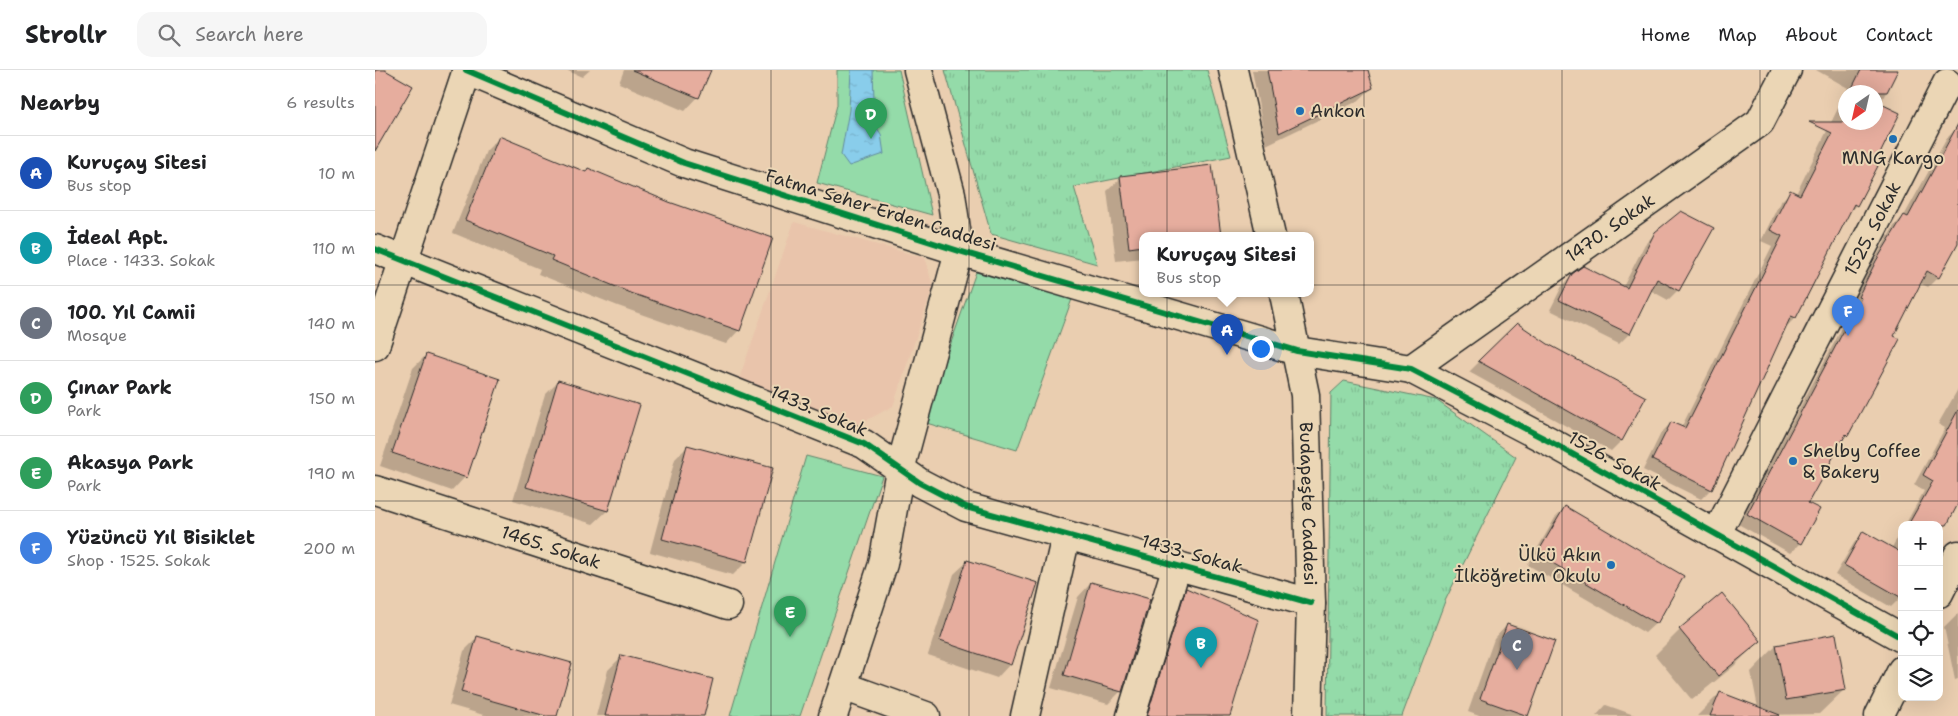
<!DOCTYPE html>
<meta charset="utf-8">
<style>
:root{--surface:#fff;--page:#f6f6f6;--text:#202124;--muted:#757577;--line:#e0e0e0;--accent:#1f6fb2}
body{margin:0;font-family:"Shantell Sans",sans-serif;background:var(--page);color:var(--text)}
.controls{position:absolute;right:15px;bottom:15px;display:grid;overflow:hidden;border-radius:10px;box-shadow:0 5px 20px #0002}
.controls button{width:45px;height:45px;display:grid;place-items:center;padding:0;border:0;border-bottom:1px solid var(--line);background:var(--surface);color:var(--text);font:25px sans-serif}
.compass{position:absolute;left:1463px;top:15px;width:45px;height:45px;border-radius:50%;background:var(--surface);box-shadow:0 5px 20px #0002;rotate:214deg}
.you{position:absolute;left:885px;top:278px;width:18px;height:18px;margin:-12px;border:4px solid #fff;border-radius:50%;background:#1a73e8;box-shadow:0 0 0 8px #1a73e833}
.badge{display:grid;place-items:center;width:32px;height:32px;border-radius:50%;background:var(--accent);color:#fff;font-size:16px;font-weight:700}
.pin{position:absolute;translate:-50% -41px;filter:drop-shadow(0 1px 2px #0008)}
.pin::after{content:'';position:absolute;top:26px;width:18px;height:15px;background:inherit;clip-path:polygon(0 0,100% 0,50% 100%)}
.popup{position:absolute;left:764px;top:162px;width:175px;height:65px;box-sizing:border-box;display:grid;place-content:center;border-radius:10px;background:var(--surface);filter:drop-shadow(0 1px 4px #0005);font-size:16px;white-space:nowrap;color:var(--muted)}
.popup b{font-size:19px;color:var(--text)}
.popup::after{content:'';position:absolute;left:50%;top:100%;margin-left:-10px;border:10px solid transparent;border-top-color:var(--surface)}
.list{margin:0;padding:0;list-style:none}
h2{display:flex;justify-content:space-between;align-items:center;height:65px;margin:0;padding:0 20px;font-size:21px}
h2 small{font-size:16px;font-weight:400;color:var(--muted)}
.list li{display:grid;grid-template-columns:32px 1fr auto;gap:15px;align-items:center;box-sizing:border-box;height:75px;padding:0 20px;border-top:1px solid var(--line)}
.list b{display:block;font-size:19px;white-space:nowrap}
.list p{margin:0;font-size:16px;white-space:nowrap;color:var(--muted)}
.list em{font-size:16px;font-style:normal;color:var(--muted)}
.icon{flex:none;width:28px;height:28px;fill:none;stroke:currentColor;stroke-width:2;stroke-linecap:round;stroke-linejoin:round}
.map{position:relative;flex:none;width:1583px;height:646px;overflow:hidden}
header{display:flex;align-items:center;gap:30px;box-sizing:border-box;height:70px;padding:0 25px;background:var(--surface);border-bottom:1px solid var(--line)}
header strong{font-size:24px}
nav{display:flex;gap:28px;margin-inline-start:auto;font-size:18px}
.search{width:350px;height:45px;background:var(--page);display:flex;align-items:center;gap:12px;box-sizing:border-box;padding:0 18px;border-radius:15px;color:var(--muted);font-size:19px}
main{display:flex}
aside{flex:1;background:var(--surface)}
.map>svg:first-child{display:block}
</style>
<header>
<strong>Strollr</strong>
<div class="search"><svg class="icon" aria-label="search" viewBox="0 0 24 24"><circle cx="10" cy="10" r="6"/><path d="M15 15l6 6"/></svg>Search here</div>
<nav><a>Home</a><a>Map</a><a>About</a><a>Contact</a></nav>
</header>
<main>
<aside>
<h2>Nearby<small>6 results</small></h2>
<ul class="list">
<li><span class="badge" style="background:#1a4fb4">A</span><div><b>Kuruçay Sitesi</b><p>Bus stop</p></div><em>10 m</em></li>
<li><span class="badge" style="background:#0f9aa8">B</span><div><b>İdeal Apt.</b><p>Place · 1433. Sokak</p></div><em>110 m</em></li>
<li><span class="badge" style="background:#6b7280">C</span><div><b>100. Yıl Camii</b><p>Mosque</p></div><em>140 m</em></li>
<li><span class="badge" style="background:#2e9e5b">D</span><div><b>Çınar Park</b><p>Park</p></div><em>150 m</em></li>
<li><span class="badge" style="background:#2e9e5b">E</span><div><b>Akasya Park</b><p>Park</p></div><em>190 m</em></li>
<li><span class="badge" style="background:#3f7fe0">F</span><div><b>Yüzüncü Yıl Bisiklet</b><p>Shop · 1525. Sokak</p></div><em>200 m</em></li>
</ul>
</aside>
<div class="map">
<svg width="1583" height="646" viewBox="0 0 1583 646">
<defs>
<pattern id="grass-tufts" width="24" height="20" patternUnits="userSpaceOnUse" patternTransform="scale(1.25)"><rect width="24" height="20" fill="#94dba9"/><path d="M3 7l-1-3M5 7V3M7 7l1-3M15 17l-1-3M17 17v-4M19 17l1-3" fill="none" stroke="#80bc92"/></pattern>
<pattern id="water-ripples" width="26" height="14" patternUnits="userSpaceOnUse" patternTransform="scale(1.25)"><rect width="26" height="14" fill="#89cdeb"/><path d="M2 4q2-2 4 0t4 0M15 11q2-2 4 0t4 0" fill="none" stroke="#76b0ca"/></pattern>
</defs>
<rect width="100%" height="100%" fill="#eaceb0"/>
<filter id="ink" filterUnits="userSpaceOnUse"><feTurbulence type="fractalNoise" baseFrequency=".02" numOctaves="2"/><feDisplacementMap in="SourceGraphic" scale="10" xChannelSelector="R" yChannelSelector="G"/><feConvolveMatrix kernelMatrix="1 2 1 2 8 2 1 2 1" color-interpolation-filters="sRGB"/></filter>
<g filter="url(#ink)">
<path fill="#e9c4ab" d="M 419,152 L 550,188 L 558,217 L 518,336 L 483,355 L 364,309 Z"/>
<path fill="url(#grass-tufts)" stroke="#60836a" d="M 570,0 L 832,0 L 856,86 L 699,117 L 722,194 L 616,164 Z
M 969,311 L 1061,330 L 1141,387 L 1070,531 L 1027,646 L 952,646 L 956,323 Z"/>
<path fill="#94dba9" stroke="#60836a" d="M 462,0 L 524,0 L 557,145 L 442,113 L 462,35 Z
M 601,202 L 697,229 L 642,380 L 548,352 Z
M 431,386 L 507,406 L 425,646 L 355,646 Z"/>
<path fill="url(#water-ripples)" stroke="#638c9e" d="M 476,0 L 498,0 L 499,29 L 494,46 L 506,64 L 509,84 L 474,96 L 466,85 L 474,40 Z"/>
<path fill="#0003" fill-rule="evenodd" d="M 191,0 L 215,0 L 207,7 Z
M 249,0 L 334,0 L 323,27 L 310,41 L 244,13 Z
M 877,0 L 992,0 L 997,18 L 983,31 L 891,75 Z
M 1441,0 L 1522,0 L 1505,34 L 1498,94 L 1481,135 L 1473,144 L 1420,248 L 1409,259 L 1352,382 L 1354,383 L 1336,419 L 1326,429 L 1268,400 L 1286,363 L 1296,353 L 1306,358 L 1397,176 L 1386,171 L 1405,132 L 1416,122 L 1421,124 L 1473,18 ZM 1470,22 L 1500,22 L 1500,52 L 1470,52 Z
M 1582,58 L 1583,172 L 1563,207 L 1553,217 L 1545,213 L 1517,266 L 1472,365 L 1465,373 L 1431,433 L 1425,473 L 1415,483 L 1363,454 L 1477,239 L 1474,237 L 1492,203 L 1519,156 L 1529,146 L 1572,68 Z
M 124,68 L 210,103 L 213,99 L 364,260 L 351,274 L 243,236 L 163,204 L 165,199 L 78,163 L 111,81 Z
M 836,97 L 845,166 L 768,166 L 768,188 L 741,191 L 732,121 L 746,108 Z
M 1281,163 L 1303,220 L 1293,230 L 1275,220 L 1254,264 L 1244,274 L 1175,240 L 1187,216 L 1198,205 L 1248,217 L 1270,174 Z
M 1142,254 L 1172,275 L 1270,328 L 1246,371 L 1236,381 L 1094,302 Z
M 51,285 L 90,407 L 77,421 L 5,396 L 38,298 Z
M 183,312 L 263,336 L 232,441 L 218,454 L 138,430 L 170,325 Z
M 1583,319 L 1583,425 L 1564,466 L 1564,455 L 1530,455 L 1549,421 L 1539,415 L 1570,358 L 1563,354 Z
M 313,376 L 371,492 L 358,505 L 275,482 L 300,389 Z
M 1190,438 L 1281,553 L 1270,563 L 1153,495 L 1180,448 Z
M 1527,460 L 1527,526 L 1516,537 L 1460,505 L 1479,473 L 1488,463 L 1516,479 Z
M 593,491 L 635,594 L 622,608 L 553,585 L 579,504 Z
M 716,513 L 746,621 L 733,634 L 676,618 L 703,527 Z
M 812,519 L 854,646 L 764,646 L 798,533 Z
M 1346,525 L 1384,571 L 1359,596 L 1317,630 L 1280,585 L 1305,560 Z
M 1583,543 L 1583,609 L 1580,610 L 1569,557 Z
M 1132,555 L 1152,645 L 1104,646 L 1093,642 L 1119,569 Z
M 1460,566 L 1470,619 L 1444,644 L 1322,646 L 1345,623 L 1383,638 L 1376,602 L 1401,576 Z
M 102,568 L 181,646 L 112,646 L 74,635 L 89,581 Z
M 247,586 L 327,646 L 221,646 L 233,600 Z
M 1231,635 L 1262,646 L 1221,646 Z"/>
<path fill="#e6ad9e" stroke="#2b2b2b" d="M 0,0 L 10,0 L 38,16 L 0,81 Z
M 257,0 L 336,0 L 324,28 Z
M 892,0 L 993,0 L 998,18 L 904,63 Z
M 1486,0 L 1523,0 L 1512,22 L 1475,22 Z
M 1500,31 L 1525,43 L 1500,94 L 1503,96 L 1482,136 L 1479,134 L 1421,248 L 1416,246 L 1337,420 L 1277,390 L 1296,352 L 1310,358 L 1407,166 L 1395,160 L 1415,120 L 1425,125 L 1457,63 L 1434,52 L 1500,52 Z
M 1583,54 L 1583,173 L 1564,208 L 1552,201 L 1519,266 L 1525,269 L 1473,366 L 1471,364 L 1433,433 L 1445,439 L 1426,474 L 1372,444 L 1486,228 L 1483,227 L 1501,191 L 1529,145 L 1533,147 Z
M 124,66 L 211,102 L 213,98 L 294,132 L 398,168 L 365,261 L 256,223 L 176,190 L 178,186 L 90,150 Z
M 837,95 L 846,166 L 768,166 L 768,176 L 754,178 L 745,106 Z
M 1306,141 L 1339,158 L 1304,221 L 1282,209 L 1255,264 L 1184,230 L 1197,204 L 1208,196 L 1252,218 L 1280,162 Z
M 1142,253 L 1173,274 L 1271,327 L 1247,371 L 1103,291 Z
M 51,284 L 125,309 L 92,408 L 17,383 Z
M 183,310 L 265,335 L 233,441 L 151,417 Z
M 1583,340 L 1583,434 L 1572,455 L 1533,455 L 1558,411 L 1548,405 Z
M 312,375 L 398,398 L 372,492 L 287,469 Z
M 1190,436 L 1309,506 L 1282,554 L 1162,484 Z
M 1488,461 L 1527,483 L 1527,528 L 1469,495 Z
M 592,490 L 663,513 L 636,595 L 565,571 Z
M 716,512 L 775,529 L 747,622 L 689,605 Z
M 811,518 L 884,550 L 855,646 L 772,646 Z
M 1347,523 L 1386,571 L 1343,606 L 1304,559 Z
M 1132,554 L 1180,571 L 1153,646 L 1105,629 Z
M 1461,564 L 1471,620 L 1411,630 L 1401,575 Z
M 102,566 L 197,593 L 182,646 L 171,646 L 86,622 Z
M 246,585 L 338,609 L 329,646 L 230,646 Z
M 1345,622 L 1405,645 L 1404,646 L 1335,646 Z"/>
<g fill="none" stroke-linecap="round" stroke-linejoin="round">
<defs>
<g id="minor">
<path d="M 91,0 L 309,93 L 584,181 L 922,281 L 1036,299 L 1174,371 L 1527,568"/>
<path d="M 858,0 L 896,166"/>
<path d="M 0,179 L 489,374 L 545,413 L 591,437 L 936,533"/>
<path id="s1" d="M 909,224 L 930,325 L 936,533 L 933,646"/>
<path d="M 0,276 L 92,0"/>
<path id="s2" d="M 1036,299 L 1385,52 L 1412,0"/>
<path id="s3" d="M 0,420 L 353,535"/>
<path id="s4" d="M 1341,465 L 1572,13"/>
<path d="M 1564,523 L 1583,485"/>
<path d="M 468,616 L 551,646"/>
<path d="M 458,646 L 508,494 L 525,400 L 584,181 L 576,124 L 543,0"/>
<path d="M 650,646 L 691,466"/>
<path d="M 756,646 L 802,495"/>
<path d="M 1504,646 L 1527,600"/>
</g>
</defs>
<use href="#minor" stroke="#2b2b2b" stroke-width="31"/>
<use href="#minor" stroke="#ebd6b5" stroke-width="28"/>
<defs>
<path id="cycleway" d="M 91,0 L 309,93 L 584,181 L 922,281 L 1036,299 L 1174,371 L 1527,568
M 0,179 L 489,374 L 545,413 L 591,437 L 936,533"/>
</defs>
<use href="#cycleway" stroke="#ebd6b5" stroke-width="9"/>
<use href="#cycleway" stroke="#00873e" stroke-width="6"/>
</g>
</g>
<path fill="none" stroke="#2b2b2b" stroke-width="1" stroke-opacity="0.55" d="M 198,0 L 198,646M 396,0 L 396,646M 594,0 L 594,646M 792,0 L 792,646M 989,0 L 989,646M 1187,0 L 1187,646M 1385,0 L 1385,646M 0,215 L 1583,215M 0,431 L 1583,431"/>
<g fill="#1f6fb2" stroke="#ebd6b5" stroke-width="2">
<circle cx="925" cy="41" r="5"/>
<circle cx="1518" cy="69" r="5"/>
<circle cx="1418" cy="391" r="5"/>
<circle cx="1236" cy="495" r="5"/>
</g>
<g text-anchor="middle" stroke-width="4" stroke-linejoin="round" paint-order="stroke">
<g font-size="18" fill="#2b2b2b" stroke="#ebd6b5" text-anchor="start">
<text x="935" y="47">Ankon</text>
<text x="1518" y="94" text-anchor="middle">MNG Kargo</text>
<text x="1428" y="387">Shelby Coffee<tspan x="1428" dy="21">&amp; Bakery</tspan></text>
<text x="1226" y="491" text-anchor="end">Ülkü Akın<tspan x="1226" dy="21">İlköğretim Okulu</tspan></text>
</g>
<g font-size="18" fill="#2b2b2b" stroke="#ebd6b5">
<text transform="translate(506 140) rotate(17)" y="6">Fatma Seher Erden Caddesi</text>
<text dy="6" stroke="none"><textPath href="#s2" startOffset="244">1470. Sokak</textPath></text>
<text dy="6" stroke="none"><textPath href="#s4" startOffset="344">1525. Sokak</textPath></text>
<text transform="translate(444 341) rotate(23)" y="6">1433. Sokak</text>
<text transform="translate(1240 391) rotate(29)" y="6">1526. Sokak</text>
<text dy="6" stroke="none"><textPath href="#s1" startOffset="212">Budapeşte Caddesi</textPath></text>
<text dy="6" stroke="none"><textPath href="#s3" startOffset="185">1465. Sokak</textPath></text>
<text transform="translate(817 484) rotate(15)" y="6">1433. Sokak</text>
</g>
</g>
</svg>
<div class="controls">
<button>+</button>
<button>−</button>
<button><svg class="icon" aria-label="locate" viewBox="0 0 24 24"><circle cx="12" cy="12" r="6"/><path d="M12 2v4M12 18v4M2 12h4M18 12h4"/></svg></button>
<button><svg class="icon" aria-label="layers" viewBox="0 0 24 24"><path d="M12 4l9 5-9 5-9-5zM3 14l9 5 9-5"/></svg></button>
</div>
<svg class="compass" viewBox="-18 -18 36 36"><path d="M0-13l5 13h-10z" fill="#e53935"/><path d="M0 13l5-13h-10z" fill="#757577"/></svg>
<div class="you"></div>
<div class="pin badge" style="left:852px;top:285px;background:#1a4fb4">A</div>
<div class="popup"><b>Kuruçay Sitesi</b>Bus stop</div>
<div class="pin badge" style="left:826px;top:598px;background:#0f9aa8">B</div>
<div class="pin badge" style="left:1142px;top:600px;background:#6b7280">C</div>
<div class="pin badge" style="left:496px;top:69px;background:#2e9e5b">D</div>
<div class="pin badge" style="left:415px;top:567px;background:#2e9e5b">E</div>
<div class="pin badge" style="left:1473px;top:266px;background:#3f7fe0">F</div>
</div>
</main>
